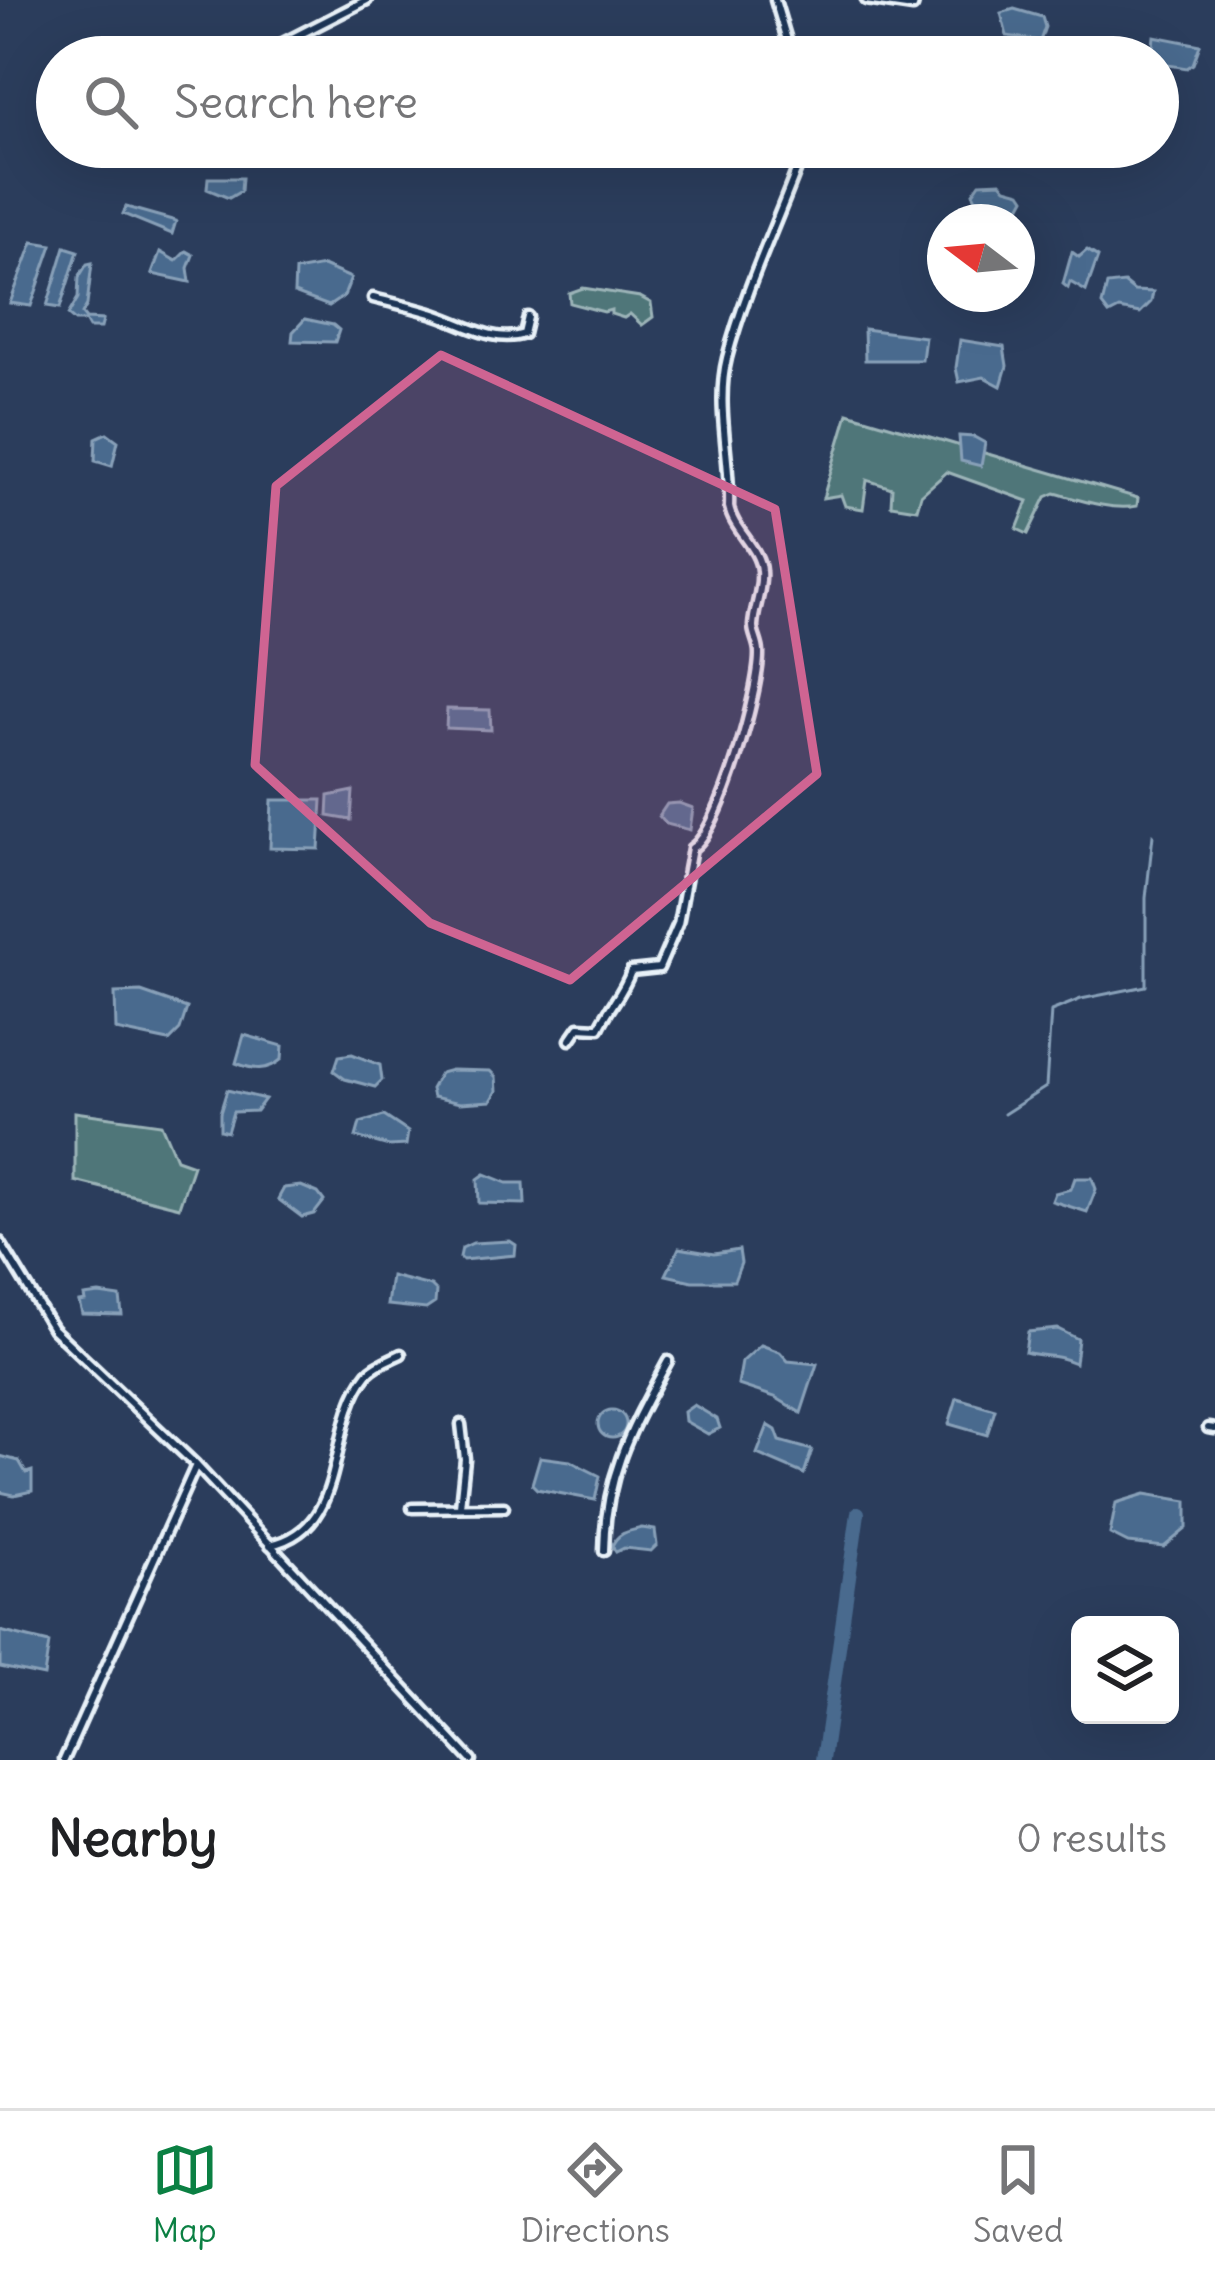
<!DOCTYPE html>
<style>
:root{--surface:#fff;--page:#f6f6f6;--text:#202124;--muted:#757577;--line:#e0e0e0;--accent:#0b8043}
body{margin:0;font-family:Delius,sans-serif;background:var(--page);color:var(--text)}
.controls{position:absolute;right:36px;bottom:36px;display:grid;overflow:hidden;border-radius:18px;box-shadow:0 12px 48px #0002}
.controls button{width:108px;height:108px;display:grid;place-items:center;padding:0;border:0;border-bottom:3px solid var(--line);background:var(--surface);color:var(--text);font:60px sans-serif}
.compass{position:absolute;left:927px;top:204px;width:108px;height:108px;border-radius:50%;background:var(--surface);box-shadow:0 12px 48px #0002;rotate:286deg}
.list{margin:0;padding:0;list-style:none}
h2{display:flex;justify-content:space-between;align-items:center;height:156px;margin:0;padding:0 48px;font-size:51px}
h2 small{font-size:39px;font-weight:400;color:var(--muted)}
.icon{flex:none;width:66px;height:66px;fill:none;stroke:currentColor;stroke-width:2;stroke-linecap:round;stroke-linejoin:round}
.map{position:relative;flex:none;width:1215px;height:1760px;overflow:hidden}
.search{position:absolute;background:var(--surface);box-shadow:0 12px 48px #0002;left:36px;right:36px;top:36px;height:132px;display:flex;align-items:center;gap:30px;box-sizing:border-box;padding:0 42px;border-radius:66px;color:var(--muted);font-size:45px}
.sheet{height:348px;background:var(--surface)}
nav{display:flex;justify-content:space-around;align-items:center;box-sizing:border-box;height:168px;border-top:3px solid var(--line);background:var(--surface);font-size:33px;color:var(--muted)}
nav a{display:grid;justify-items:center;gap:6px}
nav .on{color:var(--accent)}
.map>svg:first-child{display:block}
</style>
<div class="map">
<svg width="1215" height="1760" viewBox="0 0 1215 1760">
<rect width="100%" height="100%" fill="#2b3d5c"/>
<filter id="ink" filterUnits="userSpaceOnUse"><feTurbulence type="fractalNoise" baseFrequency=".00833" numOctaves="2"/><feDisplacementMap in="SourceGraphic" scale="24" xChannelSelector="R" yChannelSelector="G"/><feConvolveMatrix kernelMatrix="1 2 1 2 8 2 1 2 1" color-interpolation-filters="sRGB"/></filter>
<g filter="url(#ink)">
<path fill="#507679" stroke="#9cb4b8" stroke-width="3" d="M 583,288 L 640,297 L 651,303 L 653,317 L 642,325 L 630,314 L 624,318 L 611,314 L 611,310 L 604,312 L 570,303 L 569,293 Z
M 848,413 L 1138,498 L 1137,506 C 1112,511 1080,500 1055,493 L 1046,497 L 1028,534 L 1017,529 L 1028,501 L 947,472 L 921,495 L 917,509 L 891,505 L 892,488 L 867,480 L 863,509 L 845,506 L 841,495 L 823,498 Z
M 75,1112 L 161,1124 L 176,1159 L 193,1165 L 179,1207 L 75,1181 Z"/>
<path fill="#486a8e" stroke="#88a0b8" stroke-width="3" d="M 1014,9 L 1042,17 L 1045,27 L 1040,41 L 1007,36 L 1001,13 Z
M 1154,36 L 1200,45 L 1193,64 L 1187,68 L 1162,64 L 1158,57 L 1152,57 Z
M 208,178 L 242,178 L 241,191 L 229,198 L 207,189 Z
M 1001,182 L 1006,188 L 1021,192 L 1025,198 L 1019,209 L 977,201 L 973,193 L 980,183 Z
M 126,207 L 176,221 L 172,234 L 123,214 Z
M 33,242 L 52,245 L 31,306 L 10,303 Z
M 65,247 L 78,251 L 60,308 L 47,306 Z
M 1087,250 L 1098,257 L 1086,291 L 1070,282 L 1068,288 L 1063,284 L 1072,252 L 1079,257 Z
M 186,251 L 193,255 L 188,268 L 190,282 L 152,274 L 160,252 L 176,261 Z
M 92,263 L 87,305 L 82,314 L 86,319 L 103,320 L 101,328 L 89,328 L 85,321 L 75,321 L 68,315 L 78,298 L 79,277 L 87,264 Z
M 323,266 L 351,278 L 344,296 L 329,306 L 294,293 L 295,271 Z
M 1124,283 L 1134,291 L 1153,292 L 1151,302 L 1140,313 L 1119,309 L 1109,314 L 1102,305 L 1107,285 Z
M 305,319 L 333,325 L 339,330 L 335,342 L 292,341 L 293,332 Z
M 864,329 L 925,337 L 922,360 L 865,360 Z
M 960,340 L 1004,347 L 1007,366 L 1001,386 L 984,377 L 959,382 L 956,368 Z
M 107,433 L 118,441 L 112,466 L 95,461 L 96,438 Z
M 959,436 L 974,437 L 985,443 L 981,466 L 961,461 Z
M 447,709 L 490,710 L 491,730 L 446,728 Z
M 353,791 L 351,820 L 328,816 L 329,796 Z
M 272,800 L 322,800 L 319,849 L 270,848 Z
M 679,803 L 693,808 L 690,830 L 666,824 L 659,816 L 667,804 Z
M 141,992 L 187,1008 L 180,1030 L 169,1041 L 116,1030 L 115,993 Z
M 244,1035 L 283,1046 L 282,1059 C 267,1072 253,1070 236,1063 Z
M 352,1054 L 380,1065 L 382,1080 L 375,1087 L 345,1079 L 334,1071 L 339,1056 Z
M 451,1070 L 490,1071 L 496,1077 L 497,1091 L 491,1101 L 460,1103 L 433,1097 L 431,1089 L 440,1073 Z
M 227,1090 L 265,1099 L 256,1111 L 233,1112 L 227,1132 L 220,1130 L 220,1113 Z
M 384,1116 L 408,1132 L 406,1145 L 389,1146 L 356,1137 L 360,1123 Z
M 485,1174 L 507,1183 L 524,1183 L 525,1204 L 479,1203 L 478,1179 Z
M 1075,1178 L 1092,1178 L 1096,1189 L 1087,1212 L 1052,1201 L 1055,1193 L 1071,1189 Z
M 301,1186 L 318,1193 L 324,1201 L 314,1214 L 302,1217 L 278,1199 L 284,1188 Z
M 510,1241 L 516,1245 L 515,1255 L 463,1260 L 460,1257 L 462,1248 L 473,1243 Z
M 679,1248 L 714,1254 L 739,1250 L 741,1263 L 734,1281 L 692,1281 L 666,1275 Z
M 391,1276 L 431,1286 L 436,1291 L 435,1303 L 426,1309 L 387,1305 Z
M 99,1294 L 120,1297 L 122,1315 L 82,1314 L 79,1302 L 85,1301 L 84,1296 Z
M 1058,1329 L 1078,1339 L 1075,1363 C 1053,1353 1047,1358 1025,1352 L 1028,1332 Z
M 761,1345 L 780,1352 L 788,1361 L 817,1364 L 801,1413 L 775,1397 L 738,1385 L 742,1362 Z
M 957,1398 L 995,1409 L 987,1435 L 949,1424 Z
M 694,1405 L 717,1419 L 720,1428 L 708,1434 L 685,1421 L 684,1412 Z
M598 1424a14 14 0 1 1 28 0a14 14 0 1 1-28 0Z
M 768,1425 L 776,1430 L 780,1441 L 812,1450 L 804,1474 L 757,1454 Z
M 0,1456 L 19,1461 L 26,1473 L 32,1471 L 32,1491 L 14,1495 L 0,1492 Z
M 540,1457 L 570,1461 L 600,1476 L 595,1500 L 537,1489 L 532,1484 Z
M 1145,1494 L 1187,1501 L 1187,1528 L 1164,1547 L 1128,1543 L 1110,1534 L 1116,1503 Z
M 642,1528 L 655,1530 L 657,1545 L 651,1551 L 624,1548 L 616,1552 L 612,1546 C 618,1532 629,1531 642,1528 Z
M 0,1631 L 49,1643 L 44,1676 L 0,1667 Z"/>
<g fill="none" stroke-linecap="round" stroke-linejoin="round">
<path stroke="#88a0b8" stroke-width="3" d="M 1004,1114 L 1046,1087 L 1051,1011 L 1081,999 L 1146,986 L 1146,898 L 1153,835"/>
<path stroke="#486a8e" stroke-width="14" d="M 823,1760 L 858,1513"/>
<defs>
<path id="street" d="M 775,0 L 792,57
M 866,0 L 913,7 L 915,0
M 245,57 L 277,46 L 367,0
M 373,298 C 393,303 412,307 431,313 C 459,321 494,345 524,334 L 528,317
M 570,1040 L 579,1027 L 599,1028 C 609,1007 624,992 631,971 L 659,968 L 678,924 L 692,848 C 720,832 760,688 759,653 C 759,643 753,635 753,626 C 754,607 763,590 761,571 C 760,548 733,530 729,507 C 731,459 715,406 727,358 C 744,292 774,230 798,166 L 798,147
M 0,1242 L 53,1329 L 196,1465 L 471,1760
M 1208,1428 L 1215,1429
M 460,1506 L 465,1459 L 461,1424
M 412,1508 L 504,1507
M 270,1545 C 352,1527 324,1427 368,1373 C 376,1364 391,1359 401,1354
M 604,1551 C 605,1473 632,1428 668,1361
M 64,1760 L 196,1465"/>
</defs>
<use href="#street" stroke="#e8f1f8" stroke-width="15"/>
<use href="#street" stroke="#1d3557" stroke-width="6"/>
</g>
</g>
<path fill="#cf6492" fill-opacity="0.2" stroke="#cf6492" stroke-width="9" stroke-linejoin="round" d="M 441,355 L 775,509 L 817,774 L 570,980 L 430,923 L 255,765 L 276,486 Z"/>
</svg>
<div class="controls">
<button><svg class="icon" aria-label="layers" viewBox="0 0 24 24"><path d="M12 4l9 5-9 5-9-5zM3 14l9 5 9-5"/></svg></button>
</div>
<svg class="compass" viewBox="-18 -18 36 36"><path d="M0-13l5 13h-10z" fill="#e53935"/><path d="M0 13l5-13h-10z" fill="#757577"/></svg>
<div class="search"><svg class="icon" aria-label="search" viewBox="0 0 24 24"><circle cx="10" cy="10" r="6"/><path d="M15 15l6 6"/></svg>Search here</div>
</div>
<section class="sheet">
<h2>Nearby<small>0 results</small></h2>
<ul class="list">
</ul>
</section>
<nav>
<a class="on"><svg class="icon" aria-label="map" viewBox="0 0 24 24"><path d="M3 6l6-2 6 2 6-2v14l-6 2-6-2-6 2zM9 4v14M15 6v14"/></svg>Map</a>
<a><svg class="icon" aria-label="directions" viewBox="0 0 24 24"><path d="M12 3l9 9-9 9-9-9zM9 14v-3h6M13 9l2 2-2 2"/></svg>Directions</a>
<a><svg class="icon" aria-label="saved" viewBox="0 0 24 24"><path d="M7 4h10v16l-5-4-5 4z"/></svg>Saved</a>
</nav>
